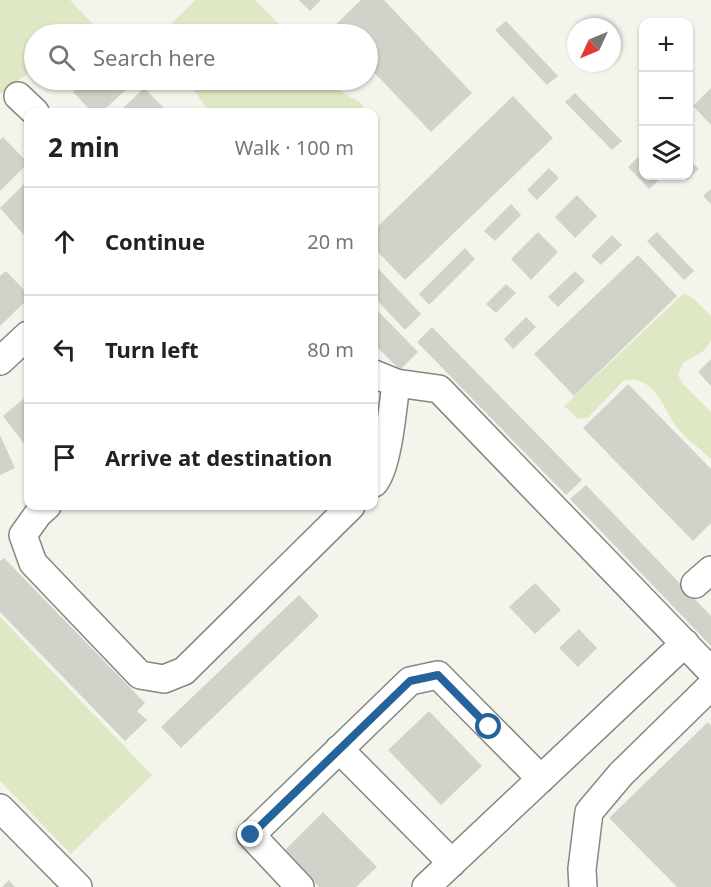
<!DOCTYPE html>
<meta charset="utf-8">
<style>
:root{--surface:#fff;--page:#f6f6f6;--text:#222;--muted:#767676;--line:#e0e0e0}
body{margin:0;font-family:"Noto Sans",sans-serif;background:var(--page);color:var(--text)}
.controls{position:absolute;right:18px;top:18px;display:grid;overflow:hidden;border-radius:12px;box-shadow:0 2px 4px #0004}
.controls button{width:54px;height:54px;display:grid;place-items:center;padding:0;border:0;border-bottom:2px solid var(--line);background:var(--surface);color:var(--text);font:30px sans-serif}
.compass{position:absolute;left:567px;top:18px;width:54px;height:54px;border-radius:50%;background:var(--surface);box-shadow:0 2px 4px #0004;rotate:226deg}
.stop{position:absolute;width:18px;height:18px;margin:-14px;border:4px solid #25639a;border-radius:50%;background:#fff}
.stop.end{background:#25639a;border-color:#fff;box-shadow:0 2px 6px #0008}
.list{margin:0;padding:0;list-style:none}
h2{display:flex;justify-content:space-between;align-items:center;height:78px;margin:0;padding:0 24px;font-size:26px}
h2 small{font-size:20px;font-weight:400;color:var(--muted)}
.list li{display:grid;grid-template-columns:39px 1fr auto;gap:18px;align-items:center;box-sizing:border-box;height:108px;padding:0 24px;border-top:2px solid var(--line)}
.list b{display:block;font-size:22px;white-space:nowrap}
.list em{font-size:20px;font-style:normal;color:var(--muted)}
.icon{flex:none;width:33px;height:33px;fill:none;stroke:currentColor;stroke-width:2;stroke-linecap:round;stroke-linejoin:round}
.map{position:relative;flex:none;width:711px;height:887px;overflow:hidden}
.search{position:absolute;background:var(--surface);box-shadow:0 2px 4px #0004;left:24px;top:24px;width:354px;height:66px;display:flex;align-items:center;gap:15px;box-sizing:border-box;padding:0 21px;border-radius:33px;color:var(--muted);font-size:22px}
.panel{position:absolute;background:var(--surface);box-shadow:0 2px 4px #0004;left:24px;top:108px;width:354px;height:402px;border-radius:12px}
.map>svg:first-child{display:block}
</style>
<div class="map">
<svg width="711" height="887" viewBox="0 0 711 887">
<rect width="100%" height="100%" fill="#f3f5ed"/>
<path fill="#dfe8c4" d="M 0,0 L 70,0 L 94,25 L 81,34 L 34,34 L 34,69 L 0,94 Z
M 195,0 L 255,0 L 289,34 L 162,34 Z
M 187,80 L 328,80 L 345,94 L 361,103 L 366,112 L 209,112 Z
M 684,293 L 694,299 L 711,316 L 711,340 L 705,350 L 683,363 L 678,375 L 682,383 L 711,412 L 711,459 C 700,449 685,438 676,426 C 663,408 653,373 623,381 L 588,418 L 578,419 L 564,406 Z
M 0,617 L 152,775 L 71,854 L 0,781 Z"/>
<path fill="#d1d3cb" d="M 299,0 L 321,0 L 310,11 Z
M 361,0 L 384,0 L 472,93 L 431,132 L 368,66 L 368,34 L 338,34 L 332,28 Z
M 506,21 L 558,76 L 547,85 L 495,30 Z
M 86,80 L 136,80 L 102,112 L 92,112 L 73,92 Z
M 144,88 L 168,112 L 119,112 Z
M 711,88 L 711,125 L 693,106 Z
M 575,93 L 622,141 L 612,150 L 565,102 Z
M 513,96 L 553,138 L 405,280 L 374,248 L 374,230 Z
M 3,137 L 28,163 L 0,191 L 0,140 Z
M 638,157 L 644,163 L 644,176 L 655,176 L 659,180 L 649,189 L 628,167 Z
M 688,159 L 699,169 L 687,180 L 683,176 L 688,176 Z
M 549,168 L 559,178 L 537,200 L 527,190 Z
M 28,180 L 28,231 L 24,235 L 0,208 Z
M 711,189 L 711,204 L 703,196 Z
M 577,195 L 597,216 L 575,238 L 555,217 Z
M 511,204 L 521,215 L 495,241 L 484,231 Z
M 538,232 L 558,252 L 531,280 L 511,259 Z
M 657,232 L 694,271 L 684,280 L 647,241 Z
M 612,235 L 622,245 L 601,265 L 591,256 Z
M 465,248 L 475,259 L 429,305 L 419,294 Z
M 638,255 L 677,296 L 574,396 L 534,354 Z
M 374,264 L 421,314 L 405,330 L 374,297 Z
M 6,271 L 28,294 L 28,299 L 0,326 L 0,276 Z
M 575,271 L 585,281 L 558,307 L 548,297 Z
M 506,284 L 516,293 L 496,313 L 486,304 Z
M 374,307 L 418,352 L 400,370 L 378,348 L 374,353 Z
M 526,317 L 536,327 L 513,349 L 504,339 Z
M 432,327 L 582,480 L 566,495 L 417,342 Z
M 711,359 L 711,386 L 698,372 Z
M 628,384 L 711,469 L 711,523 L 693,541 L 583,428 Z
M 28,395 L 28,449 L 3,416 Z
M 0,435 L 15,468 L 0,475 Z
M 586,485 L 711,616 L 711,646 L 570,499 Z
M 4,558 L 145,703 L 137,711 L 147,720 L 125,741 L 0,612 L 0,561 Z
M 535,583 L 561,610 L 535,634 L 509,607 Z
M 299,595 L 319,616 L 181,748 L 161,727 Z
M 579,629 L 597,648 L 578,667 L 559,648 Z
M 429,711 L 482,766 L 441,805 L 388,750 Z
M 708,722 L 711,726 L 711,887 L 677,887 L 609,818 Z
M 323,812 L 377,867 L 356,887 L 319,887 L 284,851 Z
M 9,880 L 15,887 L 2,887 Z"/>
<g fill="none" stroke-linecap="round" stroke-linejoin="round">
<defs>
<path id="minor" d="M 18,96 L 35,112
M 0,361 L 28,335
M 374,374 L 396,383 L 439,389 L 711,671
M 374,483 C 388,468 393,405 396,383
M 47,506 L 38,514 L 23,535 L 33,563 L 140,675 L 164,679 L 184,671 L 351,506
M 695,584 L 711,570
M 339,749 L 452,863
M 0,808 L 78,887
M 300,887 L 251,835 L 410,681 L 438,675 L 541,779
M 426,887 L 685,643
M 583,887 L 582,869 L 589,812 L 621,774 L 711,686"/>
</defs>
<use href="#minor" stroke="#868780" stroke-width="30"/>
<use href="#minor" stroke="#fff" stroke-width="27"/>
</g>
<g fill="none" stroke-linecap="round" stroke-linejoin="round">
<path stroke="#25639a" stroke-width="8" d="M 251,835 L 410,681 L 438,675 L 489,727"/>
</g>
</svg>
<div class="controls">
<button>+</button>
<button>−</button>
<button><svg class="icon" aria-label="layers" viewBox="0 0 24 24"><path d="M12 4l9 5-9 5-9-5zM3 14l9 5 9-5"/></svg></button>
</div>
<svg class="compass" viewBox="-18 -18 36 36"><path d="M0-13l5 13h-10z" fill="#e53935"/><path d="M0 13l5-13h-10z" fill="#767676"/></svg>
<div class="stop" style="left:489px;top:727px"></div>
<div class="stop end" style="left:251px;top:835px"></div>
<div class="search"><svg class="icon" aria-label="search" viewBox="0 0 24 24"><circle cx="10" cy="10" r="6"/><path d="M15 15l6 6"/></svg>Search here</div>
<section class="panel">
<h2>2 min<small>Walk · 100 m</small></h2>
<ul class="list">
<li><svg class="icon" aria-label="ahead" viewBox="0 0 24 24"><path d="M12 20V5M6 11l6-6 6 6"/></svg><div><b>Continue</b></div><em>20 m</em></li>
<li><svg class="icon" aria-label="left" viewBox="0 0 24 24"><path d="M17 20v-9H6M10 6l-5 5 5 5"/></svg><div><b>Turn left</b></div><em>80 m</em></li>
<li><svg class="icon" aria-label="arrive" viewBox="0 0 24 24"><path d="M6 21V4h12l-3 4 3 4H6"/></svg><div><b>Arrive at destination</b></div></li>
</ul>
</section>
</div>
